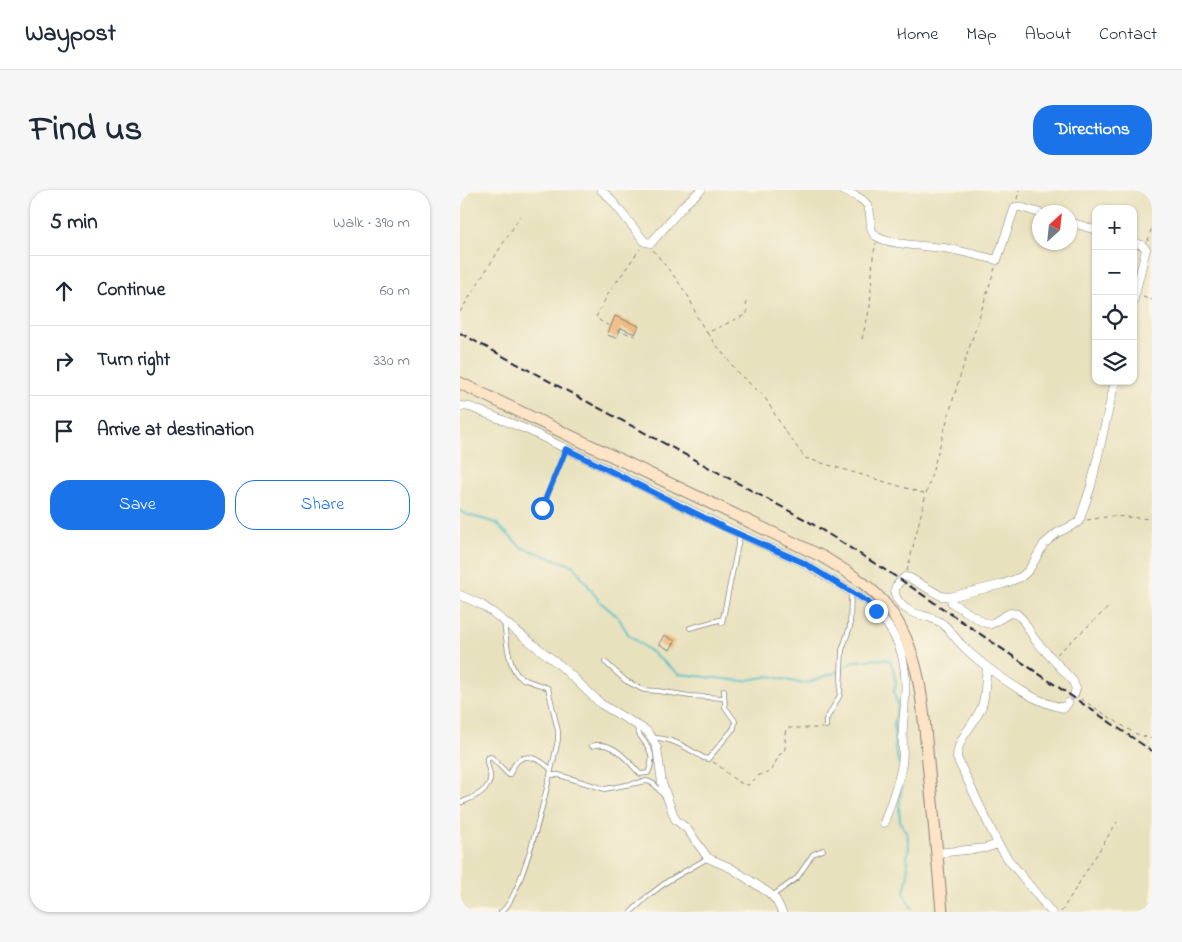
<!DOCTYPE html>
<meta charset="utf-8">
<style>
:root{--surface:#fff;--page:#f6f6f7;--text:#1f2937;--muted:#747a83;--line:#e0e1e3;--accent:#1a73e8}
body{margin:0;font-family:"Indie Flower",sans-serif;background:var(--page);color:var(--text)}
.controls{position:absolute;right:15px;top:15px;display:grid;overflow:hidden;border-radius:10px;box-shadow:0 1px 4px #0004}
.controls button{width:45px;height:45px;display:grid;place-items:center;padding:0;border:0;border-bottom:1px solid var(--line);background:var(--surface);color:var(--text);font:25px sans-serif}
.compass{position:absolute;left:572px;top:15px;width:45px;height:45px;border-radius:50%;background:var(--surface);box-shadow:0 1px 4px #0004;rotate:27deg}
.stop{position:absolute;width:15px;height:15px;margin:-11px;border:4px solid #1a73e8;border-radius:50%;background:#fff}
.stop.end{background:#1a73e8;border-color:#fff;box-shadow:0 1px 5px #0008}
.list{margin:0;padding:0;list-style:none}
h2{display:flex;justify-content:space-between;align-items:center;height:65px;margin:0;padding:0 20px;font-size:21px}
h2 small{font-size:16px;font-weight:400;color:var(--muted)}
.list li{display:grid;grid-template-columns:32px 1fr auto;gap:15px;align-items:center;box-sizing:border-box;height:70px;padding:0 20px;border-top:1px solid var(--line)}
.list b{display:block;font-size:19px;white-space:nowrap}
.list em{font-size:16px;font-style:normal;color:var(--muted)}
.actions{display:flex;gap:10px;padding:15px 20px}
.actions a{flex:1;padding:11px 0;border:1px solid var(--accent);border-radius:20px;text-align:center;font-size:18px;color:var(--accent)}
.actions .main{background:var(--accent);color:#fff}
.icon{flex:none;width:28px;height:28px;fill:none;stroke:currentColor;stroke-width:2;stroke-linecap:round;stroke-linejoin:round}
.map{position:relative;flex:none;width:692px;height:722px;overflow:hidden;border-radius:20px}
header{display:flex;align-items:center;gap:30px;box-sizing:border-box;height:70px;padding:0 25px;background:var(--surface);border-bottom:1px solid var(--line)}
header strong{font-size:24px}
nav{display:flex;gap:28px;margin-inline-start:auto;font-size:18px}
.intro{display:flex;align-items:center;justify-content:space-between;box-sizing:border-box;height:120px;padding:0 30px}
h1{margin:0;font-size:35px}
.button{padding:12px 22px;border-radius:20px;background:var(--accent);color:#fff;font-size:18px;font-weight:700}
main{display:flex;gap:30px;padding:0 30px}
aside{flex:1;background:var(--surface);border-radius:20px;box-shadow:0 1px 4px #0004}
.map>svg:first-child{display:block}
</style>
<header>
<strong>Waypost</strong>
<nav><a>Home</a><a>Map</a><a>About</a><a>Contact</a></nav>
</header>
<div class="intro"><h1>Find us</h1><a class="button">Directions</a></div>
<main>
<aside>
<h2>5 min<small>Walk · 390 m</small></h2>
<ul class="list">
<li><svg class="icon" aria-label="ahead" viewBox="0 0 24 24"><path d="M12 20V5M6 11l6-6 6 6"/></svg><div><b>Continue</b></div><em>60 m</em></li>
<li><svg class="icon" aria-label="right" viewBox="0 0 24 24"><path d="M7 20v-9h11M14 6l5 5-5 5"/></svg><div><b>Turn right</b></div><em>330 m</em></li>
<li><svg class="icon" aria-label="arrive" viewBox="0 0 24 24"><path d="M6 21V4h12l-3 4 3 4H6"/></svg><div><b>Arrive at destination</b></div></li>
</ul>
<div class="actions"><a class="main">Save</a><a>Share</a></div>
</aside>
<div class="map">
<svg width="692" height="722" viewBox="0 0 692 722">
<rect width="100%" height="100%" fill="#fcf5e5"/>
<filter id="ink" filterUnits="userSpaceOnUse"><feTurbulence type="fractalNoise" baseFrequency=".02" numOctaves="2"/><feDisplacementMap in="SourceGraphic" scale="10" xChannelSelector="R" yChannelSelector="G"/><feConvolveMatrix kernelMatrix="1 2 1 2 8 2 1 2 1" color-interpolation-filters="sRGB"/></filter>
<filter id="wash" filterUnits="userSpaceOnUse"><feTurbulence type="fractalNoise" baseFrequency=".0096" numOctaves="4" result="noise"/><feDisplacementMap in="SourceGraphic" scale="20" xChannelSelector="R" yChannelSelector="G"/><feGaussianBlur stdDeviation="1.12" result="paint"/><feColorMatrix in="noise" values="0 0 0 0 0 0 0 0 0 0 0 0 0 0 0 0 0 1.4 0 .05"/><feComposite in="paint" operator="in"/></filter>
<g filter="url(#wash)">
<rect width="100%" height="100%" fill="#e8e1be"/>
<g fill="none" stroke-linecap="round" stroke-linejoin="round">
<path stroke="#4fbdc7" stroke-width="2" d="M 0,321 L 5,324 L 36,333 L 61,357 L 114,376 L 139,411 L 158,427 L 168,444 L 219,484 L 282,491 L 310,486 L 344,494 L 379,481 L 395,471 L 425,469 L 430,471 L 433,478 L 436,492 L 434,502 L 438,517 L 434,531 L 435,559 L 439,574
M 442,589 L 439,617 L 440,632 L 447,643 L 449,658 L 447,667 L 448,686 L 444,702 L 446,709 L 452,718"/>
</g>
<g id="blocks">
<path fill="#edb779" d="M 155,126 L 179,136 L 175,144 L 161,138 L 156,148 L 147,145 Z
M 204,445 L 215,451 L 210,460 L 199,454 Z"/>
</g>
</g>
<g filter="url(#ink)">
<use href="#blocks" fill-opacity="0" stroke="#85827c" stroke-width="1"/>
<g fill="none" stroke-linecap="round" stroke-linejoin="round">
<defs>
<path id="service" d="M 262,433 L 280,345
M 230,438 L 263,429
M 145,472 L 166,491 L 184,500 L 198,501 L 230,506 L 264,508
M 366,536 L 366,530 L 380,505 L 382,460 L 390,437 L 391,402
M 192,548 C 212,547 228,559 244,568 L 248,569 L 274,538 L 275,531 L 265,517 L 264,500
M 132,556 C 152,549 168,571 180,584 L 188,583 C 200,557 177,551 177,537
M 90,585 L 99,585 L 145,599 L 187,591 L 194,594 L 205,607
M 0,613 C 12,608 33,600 30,584 C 29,578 26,574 27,568 L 31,567 L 49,585 C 52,581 52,578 55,574 C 65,560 83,571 91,580
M 312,706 L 337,688 L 353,664 L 363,660
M 41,722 C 64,707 91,581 98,550 L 98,541 L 88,498 C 79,494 69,492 61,488 C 48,480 46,446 44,432
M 171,722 L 188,706 L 208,691 L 248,668"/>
<path id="minor" d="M 141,0 L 149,7 L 185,52 L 191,53 L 225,14 L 241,0
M 382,0 C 391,4 404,8 408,17 C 413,26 407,39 416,46 C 427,55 468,56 484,58 C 502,61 520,66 537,70 L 555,17 L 560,17 L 580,23
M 610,32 L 636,40
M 673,52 L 682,55 L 686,59 L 673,113
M 0,216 L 10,217 L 68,240 L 265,337 L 342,372 L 408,412 C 449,453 448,481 443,535 C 442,548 444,562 442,574 C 439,593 430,614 424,633
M 0,405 L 22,415 L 32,422 L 101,476 L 141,514 L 187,541 L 192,548 L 197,558 L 202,593 L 215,629 L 227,639 L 248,668 L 271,678 L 309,703 L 316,710 L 322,722
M 490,407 L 492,413 L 523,432 L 531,434 L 550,423 L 557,424 L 563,430 L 575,450 L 613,491 L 616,499 L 614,505
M 527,477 C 550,494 576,513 604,518 L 608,513
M 538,654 L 497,568 C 497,547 515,535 522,516 C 526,504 525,490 527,477 C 518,470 509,463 501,454 C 495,448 490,440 483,434 C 467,422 450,429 437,409 C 431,399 438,393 445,387 L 450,388 L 481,406 L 490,407 L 543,394 L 561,387 L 569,380 L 584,354 L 597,343 L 619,332 L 631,296 L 655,191
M 477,663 L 526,658 L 538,654 L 548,669 L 591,722"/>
<path id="secondary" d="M 0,193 L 363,367 C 387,382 411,395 428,418 C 464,465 463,526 469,582 C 474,628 478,675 482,722"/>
</defs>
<use href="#service" stroke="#85827c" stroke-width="5.5"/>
<use href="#minor" stroke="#85827c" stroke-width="9"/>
<use href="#secondary" stroke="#85827c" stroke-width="13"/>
<path stroke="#85827c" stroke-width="1" stroke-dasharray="4 4" stroke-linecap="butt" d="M 557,9 L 559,0
M 688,51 L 692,36
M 193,60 L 217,90 L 230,109 L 237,127 L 247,143 L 287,124 L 286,109
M 683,107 L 692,110
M 0,122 L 61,25
M 149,136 L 139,130 L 136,127 L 148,104 L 180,59
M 157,140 L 175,146
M 247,143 L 279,184 L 304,206 L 323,238 L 345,268 L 466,304
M 402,149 L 410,117 L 413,67 L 416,53
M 81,318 L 103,267
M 627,330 L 652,326 L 692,329
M 447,381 L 466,304 L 497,196 L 535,78
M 597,464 L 650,416
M 621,509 L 674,543 L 692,549
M 253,572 C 266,579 274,594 289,595 L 299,585 L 311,582 L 319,565 C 331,560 321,547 327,538 L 362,538
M 601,722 L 657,632"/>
<use href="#service" stroke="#fff" stroke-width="4"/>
<use href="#minor" stroke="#fff" stroke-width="8"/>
<use href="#secondary" stroke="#fee4c6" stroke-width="11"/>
<path stroke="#22223b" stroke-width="2" stroke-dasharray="8 4" stroke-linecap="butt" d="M 0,143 L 346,330 L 441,390 L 692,561"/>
</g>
</g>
<g fill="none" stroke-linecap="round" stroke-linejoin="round" filter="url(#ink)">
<path stroke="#1a73e8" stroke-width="6" d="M 82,318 L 106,259 L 265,338 L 342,372 L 408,412 L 416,421"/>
</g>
</svg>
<div class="controls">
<button>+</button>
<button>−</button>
<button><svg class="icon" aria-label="locate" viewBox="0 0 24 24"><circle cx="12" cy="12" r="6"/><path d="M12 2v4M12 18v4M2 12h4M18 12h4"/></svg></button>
<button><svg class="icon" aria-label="layers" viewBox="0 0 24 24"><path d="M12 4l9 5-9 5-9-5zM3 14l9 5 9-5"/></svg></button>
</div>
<svg class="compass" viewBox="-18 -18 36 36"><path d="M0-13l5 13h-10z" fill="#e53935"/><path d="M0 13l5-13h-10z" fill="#747a83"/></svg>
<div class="stop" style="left:82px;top:318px"></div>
<div class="stop end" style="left:416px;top:421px"></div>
</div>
</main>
